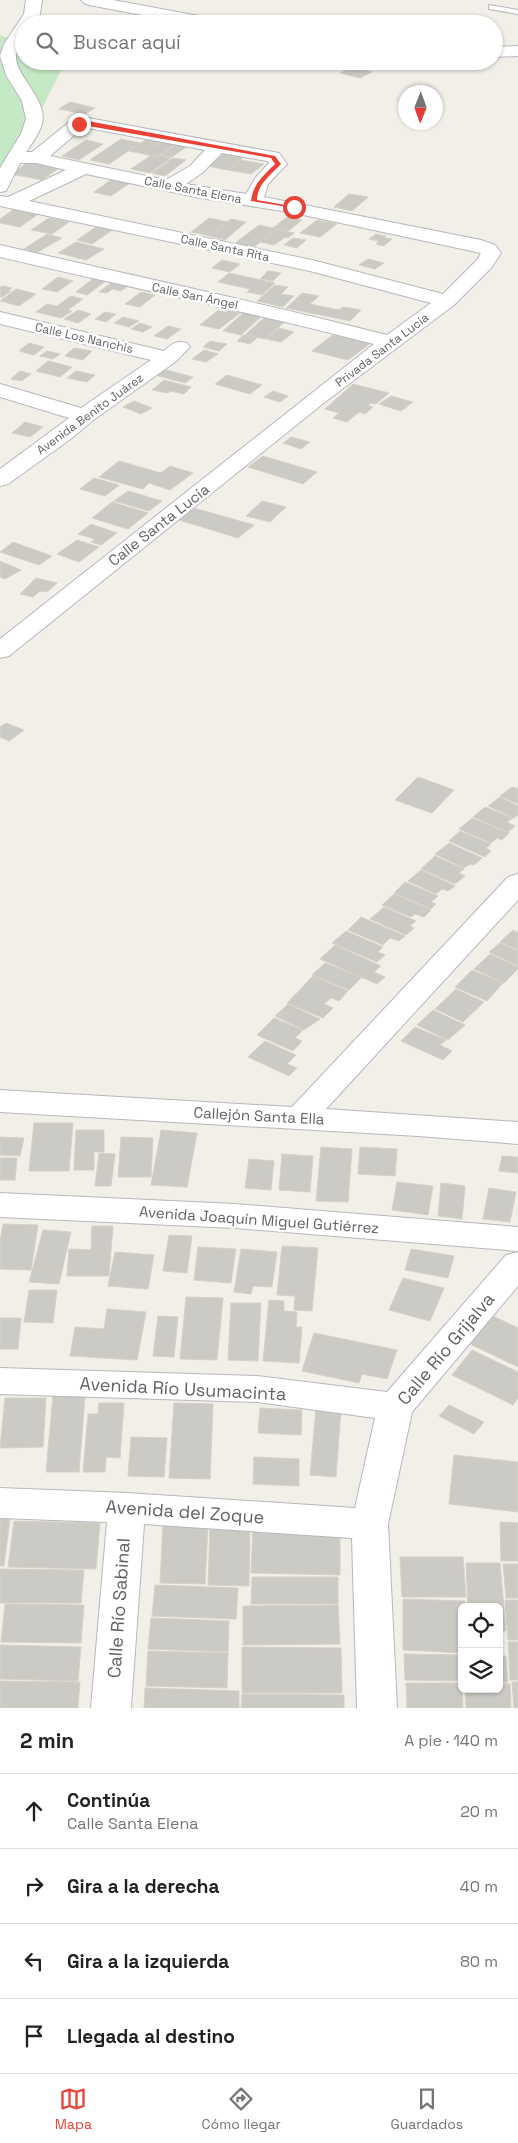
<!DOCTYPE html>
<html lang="es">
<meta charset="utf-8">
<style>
:root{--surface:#fff;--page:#f2f2f2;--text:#202124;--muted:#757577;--line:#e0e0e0;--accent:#ea4335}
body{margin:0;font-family:"Space Grotesk",sans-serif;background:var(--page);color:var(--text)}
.controls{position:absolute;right:15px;bottom:15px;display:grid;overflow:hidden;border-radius:8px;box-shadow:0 1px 4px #0004}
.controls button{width:45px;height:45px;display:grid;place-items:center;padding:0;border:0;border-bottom:1px solid var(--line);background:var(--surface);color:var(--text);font:25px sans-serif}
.compass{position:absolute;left:398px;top:85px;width:45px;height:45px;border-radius:50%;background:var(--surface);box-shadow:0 1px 4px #0004;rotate:181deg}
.stop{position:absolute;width:15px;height:15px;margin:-11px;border:4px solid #ea4335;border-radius:50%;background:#fff}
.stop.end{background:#ea4335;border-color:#fff;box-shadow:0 1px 5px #0008}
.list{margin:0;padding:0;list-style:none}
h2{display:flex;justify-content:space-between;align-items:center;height:65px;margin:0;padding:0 20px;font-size:21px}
h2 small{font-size:16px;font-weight:400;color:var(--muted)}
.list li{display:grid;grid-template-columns:32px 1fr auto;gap:15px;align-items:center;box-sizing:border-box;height:75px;padding:0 20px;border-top:1px solid var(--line)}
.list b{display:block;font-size:19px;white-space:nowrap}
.list p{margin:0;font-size:16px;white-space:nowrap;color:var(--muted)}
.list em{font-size:16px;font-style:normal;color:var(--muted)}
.icon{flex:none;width:28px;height:28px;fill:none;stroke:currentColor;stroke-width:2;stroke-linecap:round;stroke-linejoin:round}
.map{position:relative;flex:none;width:518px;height:1708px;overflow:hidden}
.search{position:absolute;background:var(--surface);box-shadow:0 1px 4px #0004;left:15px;right:15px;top:15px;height:55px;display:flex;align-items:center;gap:12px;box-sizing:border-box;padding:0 18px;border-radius:28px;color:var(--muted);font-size:19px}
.sheet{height:365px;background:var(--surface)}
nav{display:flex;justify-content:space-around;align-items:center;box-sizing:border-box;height:70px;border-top:1px solid var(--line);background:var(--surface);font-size:14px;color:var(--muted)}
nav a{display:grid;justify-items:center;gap:2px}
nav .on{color:var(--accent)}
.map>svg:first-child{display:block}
</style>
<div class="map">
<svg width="518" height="1708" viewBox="0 0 518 1708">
<rect width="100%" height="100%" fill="#f1efe8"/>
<path fill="#c5e8c5" d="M 0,35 L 24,44 L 24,61 L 66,61 L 0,190 Z"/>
<path fill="#cccac5" stroke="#d6d1c6" d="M 353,67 L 372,72 L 360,78 L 340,73 Z
M 70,102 L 95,108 L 85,114 L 59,109 Z
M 151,136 L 166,139 L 144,154 L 129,151 Z
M 166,138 L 180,141 L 157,157 L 144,154 Z
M 121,139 L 140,143 L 109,164 L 90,160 Z
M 86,140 L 103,144 L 79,160 L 62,156 Z
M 178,143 L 189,145 L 172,157 L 161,155 Z
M 229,150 L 248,154 L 227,170 L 208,166 Z
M 160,155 L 171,158 L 150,173 L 131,169 L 150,156 L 157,157 Z
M 173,158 L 186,160 L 165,176 L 152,173 Z
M 33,159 L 63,165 L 42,180 L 11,174 Z
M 241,160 L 264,164 L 251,174 L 228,170 Z
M 115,177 L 133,181 L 111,196 L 94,192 Z
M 349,194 L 368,197 L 352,211 L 334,207 Z
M 17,207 L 41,212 L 20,227 L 0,223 L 0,219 Z
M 287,217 L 302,220 L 288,231 L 273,228 Z
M 49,218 L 69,222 L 52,234 L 31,230 Z
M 209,218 L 228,222 L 210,236 L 191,232 Z
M 231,219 L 246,222 L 225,240 L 209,236 Z
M 317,220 L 337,224 L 320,237 L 300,233 Z
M 99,225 L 114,229 L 92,244 L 77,240 Z
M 259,225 L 277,229 L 254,247 L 235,243 Z
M 277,229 L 294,233 L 288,238 L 285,237 L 274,245 L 260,242 Z
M 47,234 L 62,238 L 38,252 L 24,249 Z
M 376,234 L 386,236 L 385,238 L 392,239 L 384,246 L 376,244 L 379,241 L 369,239 Z
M 293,238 L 306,240 L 297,248 L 284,245 Z
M 76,242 L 104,249 L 86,260 L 58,253 Z
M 368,259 L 384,263 L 375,269 L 359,265 Z
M 222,260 L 240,264 L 230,272 L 212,268 Z
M 268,271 L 281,273 L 273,281 L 260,279 Z
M 229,273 L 275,283 L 262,295 L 247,292 L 250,289 L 218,282 Z
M 58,277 L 73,281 L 57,292 L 42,289 Z
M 94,278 L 106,281 L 87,295 L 76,292 Z
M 112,282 L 128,286 L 121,291 L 112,289 L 107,293 L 99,292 Z
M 275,285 L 288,287 L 281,294 L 294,296 L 283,307 L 257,301 Z
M 3,286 L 12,288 L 8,291 L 11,291 L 1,298 L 0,287 Z
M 16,289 L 36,294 L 19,306 L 0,301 Z
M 141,292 L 155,295 L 140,307 L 125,304 Z
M 302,293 L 319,296 L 310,304 L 339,310 L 343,307 L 361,310 L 350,321 L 286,308 Z
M 71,296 L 83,299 L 68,310 L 72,311 L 61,318 L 36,312 L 47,304 L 57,306 Z
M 221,308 L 240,313 L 219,329 L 200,325 Z
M 78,310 L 91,314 L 78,323 L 64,319 Z
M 105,312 L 116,314 L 106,322 L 95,319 Z
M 244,312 L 262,316 L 241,335 L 223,331 Z
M 266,316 L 286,321 L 265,339 L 245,335 Z
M 123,317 L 139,321 L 129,327 L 114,323 Z
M 140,323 L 152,327 L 143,332 L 131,329 Z
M 168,326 L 181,329 L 167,339 L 154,336 Z
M 279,328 L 294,332 L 281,342 L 266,339 Z
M 335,333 L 371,343 L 348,360 L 312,351 Z
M 243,335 L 257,338 L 250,344 L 237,341 Z
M 210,341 L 227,344 L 219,351 L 203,347 Z
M 29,343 L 44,347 L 34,355 L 19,351 Z
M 74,348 L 92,351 L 83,360 L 65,356 Z
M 204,350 L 218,354 L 206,362 L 192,359 Z
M 47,351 L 60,354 L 53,359 L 40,356 Z
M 48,361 L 72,367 L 60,377 L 36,371 Z
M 163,369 L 193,377 L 185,383 L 155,375 Z
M 20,371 L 31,374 L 22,381 L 11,379 Z
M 76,371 L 95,375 L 87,382 L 67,378 Z
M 227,375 L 262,385 L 250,394 L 215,384 Z
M 164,380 L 191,387 L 184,394 L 171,391 L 168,393 L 152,390 Z
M 353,384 L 389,393 L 376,404 L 371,403 L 368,406 L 373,407 L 365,414 L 359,412 L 347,422 L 333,418 L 339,413 L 325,409 Z
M 273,391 L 288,396 L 280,402 L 264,397 Z
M 391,396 L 413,402 L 401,411 L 379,404 Z
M 134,401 L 152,408 L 141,414 L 123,407 Z
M 25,422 L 43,427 L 30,437 L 12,433 Z
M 291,437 L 310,442 L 301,449 L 283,443 Z
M 263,456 L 317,472 L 303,484 L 248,467 Z
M 119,461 L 161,473 L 170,466 L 193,473 L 170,490 L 149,483 L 143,489 L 99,477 Z
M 94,478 L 119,485 L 105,496 L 80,489 Z
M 128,491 L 162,501 L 149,511 L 114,501 Z
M 262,501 L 286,507 L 270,522 L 246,516 Z
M 112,502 L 148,513 L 128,529 L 92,518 Z
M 194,508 L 254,525 L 238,538 L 179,520 Z
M 91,524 L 117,533 L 101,545 L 91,542 L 95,539 L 78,534 Z
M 77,540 L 99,547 L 79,562 L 57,554 Z
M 13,542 L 52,556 L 39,565 L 0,552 Z
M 0,561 L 21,570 L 5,579 L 0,577 Z
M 36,578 L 57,583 L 47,592 L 40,591 L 33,597 L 20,594 Z
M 6,723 L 24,730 L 9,741 L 0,737 L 0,727 Z
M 418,777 L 454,790 L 432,813 L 395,800 Z
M 512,787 L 518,789 L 518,804 L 500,796 Z
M 500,797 L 518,806 L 518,815 L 514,818 L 488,806 Z
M 485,807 L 513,818 L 507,822 L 515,826 L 508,832 L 473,817 Z
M 472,818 L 509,833 L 502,840 L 497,838 L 491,843 L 459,829 Z
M 460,831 L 491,844 L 486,848 L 491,851 L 485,857 L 449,841 Z
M 449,843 L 482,858 L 474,865 L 470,864 L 464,868 L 435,854 Z
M 435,856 L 464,869 L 459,873 L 465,876 L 455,884 L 421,869 Z
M 421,870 L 455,886 L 448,891 L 442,889 L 436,894 L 408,881 Z
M 405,882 L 438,896 L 431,902 L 436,904 L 431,909 L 394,893 Z
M 394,894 L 431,910 L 424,917 L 415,914 L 411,917 L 382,905 Z
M 384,907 L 416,921 L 410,926 L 414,928 L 406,935 L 370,919 Z
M 361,917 L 405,936 L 399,941 L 390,938 L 383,945 L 348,930 Z
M 513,930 L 518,933 L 518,950 L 500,942 Z
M 346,931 L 383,947 L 378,952 L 385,955 L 377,962 L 332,943 Z
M 500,943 L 518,951 L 518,966 L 489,952 Z
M 335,945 L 381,966 L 374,972 L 385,977 L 377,984 L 320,959 Z
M 490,954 L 518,967 L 518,969 L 504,983 L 474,969 Z
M 325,963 L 362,977 L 349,990 L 312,975 Z
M 472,970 L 503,983 L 487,1001 L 455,987 Z
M 313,976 L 348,991 L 339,1001 L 331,998 L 324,1004 L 333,1008 L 323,1018 L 287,1003 Z
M 456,989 L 484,1002 L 463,1022 L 435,1009 Z
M 288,1004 L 320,1019 L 304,1030 L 275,1016 Z
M 433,1010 L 465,1025 L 448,1040 L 417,1025 Z
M 274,1018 L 303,1030 L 295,1038 L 302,1041 L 293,1051 L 257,1035 Z
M 415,1027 L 446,1040 L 440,1045 L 452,1051 L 443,1060 L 401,1041 Z
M 265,1041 L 296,1055 L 287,1064 L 297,1068 L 289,1076 L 248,1057 Z
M 34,1123 L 73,1123 L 69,1171 L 29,1171 Z
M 76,1130 L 104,1130 L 104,1152 L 94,1152 L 94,1170 L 74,1170 Z
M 161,1130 L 197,1133 L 187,1187 L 151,1185 Z
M 0,1137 L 24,1138 L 20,1156 L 0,1155 Z
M 121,1137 L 153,1138 L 151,1177 L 118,1177 Z
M 321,1147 L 352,1149 L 348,1202 L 316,1201 Z
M 360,1147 L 397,1149 L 395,1176 L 358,1174 Z
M 99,1153 L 115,1154 L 111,1186 L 95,1186 Z
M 282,1154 L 313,1156 L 310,1192 L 279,1190 Z
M 502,1156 L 518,1157 L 518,1173 L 499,1171 Z
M 0,1158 L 17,1158 L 15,1180 L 0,1180 Z
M 249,1159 L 274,1161 L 271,1190 L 245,1188 Z
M 397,1182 L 433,1186 L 428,1215 L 392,1210 Z
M 441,1183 L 465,1186 L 462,1219 L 438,1216 Z
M 489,1188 L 516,1192 L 510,1222 L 483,1219 Z
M 3,1224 L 38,1225 L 31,1270 L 0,1269 L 0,1241 Z
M 92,1226 L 113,1226 L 109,1276 L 67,1276 L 69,1249 L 91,1250 Z
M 43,1230 L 71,1232 L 59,1284 L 29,1282 Z
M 169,1235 L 192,1236 L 187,1273 L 163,1271 Z
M 282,1246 L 318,1248 L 312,1311 L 294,1310 L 295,1296 L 277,1295 Z
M 198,1247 L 236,1249 L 231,1283 L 194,1280 Z
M 241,1249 L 277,1252 L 272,1287 L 253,1286 L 251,1294 L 234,1292 Z
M 411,1249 L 454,1256 L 448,1278 L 405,1270 Z
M 115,1252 L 154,1255 L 148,1289 L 108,1286 Z
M 403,1278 L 444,1288 L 430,1321 L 389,1310 Z
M 29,1290 L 57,1290 L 53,1323 L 24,1322 Z
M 186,1297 L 223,1298 L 217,1360 L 180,1359 Z
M 269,1300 L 284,1301 L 284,1311 L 297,1312 L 296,1327 L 302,1327 L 299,1363 L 263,1361 Z
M 231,1303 L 261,1303 L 258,1361 L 228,1360 Z
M 107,1309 L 146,1312 L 137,1360 L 70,1356 L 75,1327 L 104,1329 Z
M 158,1316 L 178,1317 L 174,1357 L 153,1356 Z
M 493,1316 L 518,1328 L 518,1367 L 470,1344 Z
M 0,1318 L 21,1318 L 18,1349 L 0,1349 Z
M 314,1333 L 397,1350 L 387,1379 L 362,1374 L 359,1383 L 302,1371 Z
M 472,1350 L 518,1372 L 518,1398 L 513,1405 L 452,1375 Z
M 53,1396 L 85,1396 L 79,1472 L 46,1472 Z
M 5,1398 L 46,1398 L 43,1447 L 0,1448 Z
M 99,1403 L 124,1403 L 120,1458 L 106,1457 L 105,1472 L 83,1472 L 88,1414 L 98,1414 Z
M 174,1403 L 213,1404 L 210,1479 L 169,1478 Z
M 449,1405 L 484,1422 L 474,1434 L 439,1416 Z
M 260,1408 L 302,1410 L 301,1435 L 258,1433 Z
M 316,1408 L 341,1410 L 336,1477 L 310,1475 Z
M 131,1437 L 167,1438 L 164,1477 L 128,1476 Z
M 454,1455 L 518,1462 L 518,1512 L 449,1504 Z
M 254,1457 L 299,1459 L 299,1486 L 253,1484 Z
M 0,1518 L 10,1519 L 4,1566 L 0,1566 Z
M 14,1521 L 100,1523 L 96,1569 L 8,1567 Z
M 500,1522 L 518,1523 L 518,1561 L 501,1561 Z
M 163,1525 L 208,1525 L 205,1584 L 160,1583 Z
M 253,1527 L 340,1529 L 340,1575 L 251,1573 Z
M 210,1529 L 250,1529 L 249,1586 L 208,1585 Z
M 400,1557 L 463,1557 L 466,1597 L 402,1597 Z
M 466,1563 L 500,1563 L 506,1631 L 499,1631 L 499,1607 L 468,1607 Z
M 503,1564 L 518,1564 L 518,1598 L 506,1598 Z
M 0,1569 L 84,1570 L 81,1603 L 0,1603 Z
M 252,1577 L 338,1577 L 338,1604 L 251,1604 Z
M 155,1585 L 238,1588 L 236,1619 L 152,1616 Z
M 403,1599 L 465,1601 L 465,1607 L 462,1607 L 462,1653 L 403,1650 Z
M 505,1600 L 518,1600 L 518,1640 L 508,1640 Z
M 5,1604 L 84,1605 L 81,1643 L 1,1642 Z
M 338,1605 L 340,1644 L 243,1645 L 243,1606 Z
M 151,1618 L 229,1621 L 228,1652 L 148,1649 Z
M 508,1642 L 518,1642 L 518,1680 L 510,1680 Z
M 0,1645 L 81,1647 L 78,1681 L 0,1679 Z
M 242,1647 L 341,1648 L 342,1693 L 242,1693 Z
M 148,1651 L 228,1653 L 227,1688 L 146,1686 Z
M 404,1654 L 462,1655 L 462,1681 L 405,1680 Z
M 499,1655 L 506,1656 L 508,1682 L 499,1682 Z
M 0,1681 L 80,1682 L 78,1708 L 0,1708 Z
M 512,1682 L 518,1682 L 518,1708 L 514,1708 Z
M 406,1683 L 462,1683 L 463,1708 L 407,1708 Z
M 499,1683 L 510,1684 L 511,1708 L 466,1708 L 465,1689 L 499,1689 Z
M 145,1688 L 239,1691 L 239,1708 L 144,1708 Z
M 242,1694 L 344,1695 L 344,1708 L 241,1708 Z"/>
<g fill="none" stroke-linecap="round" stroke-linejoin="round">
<defs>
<path id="lane" d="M 489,5 L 518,10 L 518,14 L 489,9 Z"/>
<path id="street" d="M 26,0 L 42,0 L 40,14 L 34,24 L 24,24 C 24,28 25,35 23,39 C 21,46 16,50 16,57 C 16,65 21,73 25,79 C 46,112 51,118 26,152 L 32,152 L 73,119 L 88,118 L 273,152 L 279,153 L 287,164 L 268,184 L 264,197 L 481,240 L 495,245 L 501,253 L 492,267 L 454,305 L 325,402 L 9,656 L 0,658 L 0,639 L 374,344 C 250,312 125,286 0,257 L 0,245 C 129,275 259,302 387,335 L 431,303 L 310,271 L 0,206 L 0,196 L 8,197 L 66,170 L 36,163 L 20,163 L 6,191 L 0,192 L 0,168 L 21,134 L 26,119 L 22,101 L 6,75 L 0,56 L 4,44 L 24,14 ZM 83,128 L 88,128 L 205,150 L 190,166 L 166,180 L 50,156 ZM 222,153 L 267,161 L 269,163 L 256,177 L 246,194 L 186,184 L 202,173 ZM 86,174 L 201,198 L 294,213 L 481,253 L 477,260 L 443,294 L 312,260 L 29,201 Z
M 81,0 L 113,0 L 215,19 L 221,21 L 223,24 L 189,24 L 89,5 L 84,3 Z
M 518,46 L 518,56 L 494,57 L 494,47 Z
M 0,312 L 164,351 C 172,344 176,340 187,343 L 190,347 L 175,362 L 92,421 L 72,438 L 8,484 L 0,486 L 0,469 L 69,418 L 0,397 L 0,384 L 81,408 L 151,360 L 0,324 Z
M 518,874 L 518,900 L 326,1109 L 518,1122 L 518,1144 L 418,1136 L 0,1112 L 0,1090 L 292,1107 L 508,877 Z
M 0,1193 L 235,1204 L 518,1227 L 518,1251 L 235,1228 L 0,1217 Z
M 518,1252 L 518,1286 L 412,1412 L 388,1524 L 397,1708 L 357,1708 L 352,1538 L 144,1524 L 131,1708 L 91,1708 L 107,1522 L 0,1518 L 0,1488 L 127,1493 L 355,1508 L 375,1418 L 257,1402 L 0,1394 L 0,1368 L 257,1376 L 387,1392 L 506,1255 Z"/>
</defs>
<use href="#lane" stroke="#b5b8bc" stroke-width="2"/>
<use href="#street" stroke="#b5b8bc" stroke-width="2"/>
<use href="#lane" fill="#fff" fill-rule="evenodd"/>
<use href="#street" fill="#fff" fill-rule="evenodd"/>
</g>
<path fill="#ea4335" d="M 88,121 L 275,156 L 281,164 C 270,176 258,183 257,200 L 297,207 L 294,208 L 251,201 C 253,184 263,176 275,164 L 271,158 L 77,124 Z"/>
<g text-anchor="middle" stroke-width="5" stroke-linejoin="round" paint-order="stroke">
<g font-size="12" fill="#5f6368" stroke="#fff">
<text transform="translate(193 190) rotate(11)" y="4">Calle Santa Elena</text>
<text transform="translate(225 248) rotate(12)" y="4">Calle Santa Rita</text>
<text transform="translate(195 296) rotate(12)" y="4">Calle San Ángel</text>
<text transform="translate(84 338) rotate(13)" y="4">Calle Los Nanchis</text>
<text transform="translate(382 350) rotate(-37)" y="4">Privada Santa Lucía</text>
<text transform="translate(90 414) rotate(-36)" y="4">Avenida Benito Juárez</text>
</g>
<g font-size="15" fill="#5f6368" stroke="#fff">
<text transform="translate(159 525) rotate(-38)" y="5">Calle Santa Lucía</text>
<text transform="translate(259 1116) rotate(3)" y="5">Callejón Santa Ella</text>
<text transform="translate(259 1220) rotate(4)" y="5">Avenida Joaquín Miguel Gutiérrez</text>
</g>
<g font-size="18" fill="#5f6368" stroke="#fff">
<text transform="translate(446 1349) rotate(-50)" y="6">Calle Río Grijalva</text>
<text transform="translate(183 1389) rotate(3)" y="6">Avenida Río Usumacinta</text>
<text transform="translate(185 1512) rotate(4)" y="6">Avenida del Zoque</text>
<text transform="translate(119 1608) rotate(-86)" y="6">Calle Río Sabinal</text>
</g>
</g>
</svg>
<div class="controls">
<button><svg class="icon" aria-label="locate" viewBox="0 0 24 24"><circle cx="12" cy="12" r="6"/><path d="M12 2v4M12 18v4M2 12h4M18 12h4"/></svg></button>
<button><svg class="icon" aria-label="layers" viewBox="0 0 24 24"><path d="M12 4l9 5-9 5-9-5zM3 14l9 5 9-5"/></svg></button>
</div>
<svg class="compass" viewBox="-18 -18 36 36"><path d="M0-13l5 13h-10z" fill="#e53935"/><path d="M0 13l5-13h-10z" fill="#757577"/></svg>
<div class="stop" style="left:294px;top:207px"></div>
<div class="stop end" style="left:79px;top:124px"></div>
<div class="search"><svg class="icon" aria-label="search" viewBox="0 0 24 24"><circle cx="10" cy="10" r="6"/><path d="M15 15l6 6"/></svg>Buscar aquí</div>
</div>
<section class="sheet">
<h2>2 min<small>A pie · 140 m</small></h2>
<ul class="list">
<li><svg class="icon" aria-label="ahead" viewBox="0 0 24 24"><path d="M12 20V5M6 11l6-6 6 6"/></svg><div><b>Continúa</b><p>Calle Santa Elena</p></div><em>20 m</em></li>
<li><svg class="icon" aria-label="right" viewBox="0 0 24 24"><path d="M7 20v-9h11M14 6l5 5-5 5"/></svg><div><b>Gira a la derecha</b></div><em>40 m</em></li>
<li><svg class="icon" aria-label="left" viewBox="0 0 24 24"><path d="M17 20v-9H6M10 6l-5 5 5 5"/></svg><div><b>Gira a la izquierda</b></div><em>80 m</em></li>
<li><svg class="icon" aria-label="arrive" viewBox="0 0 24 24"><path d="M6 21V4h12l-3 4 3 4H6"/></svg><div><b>Llegada al destino</b></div></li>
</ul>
</section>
<nav>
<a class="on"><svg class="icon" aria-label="map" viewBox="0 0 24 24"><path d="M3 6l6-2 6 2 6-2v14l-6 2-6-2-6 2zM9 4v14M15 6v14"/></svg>Mapa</a>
<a><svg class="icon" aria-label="directions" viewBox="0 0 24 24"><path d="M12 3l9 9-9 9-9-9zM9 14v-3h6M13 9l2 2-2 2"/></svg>Cómo llegar</a>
<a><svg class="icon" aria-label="saved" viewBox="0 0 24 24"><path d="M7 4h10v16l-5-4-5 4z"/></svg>Guardados</a>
</nav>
